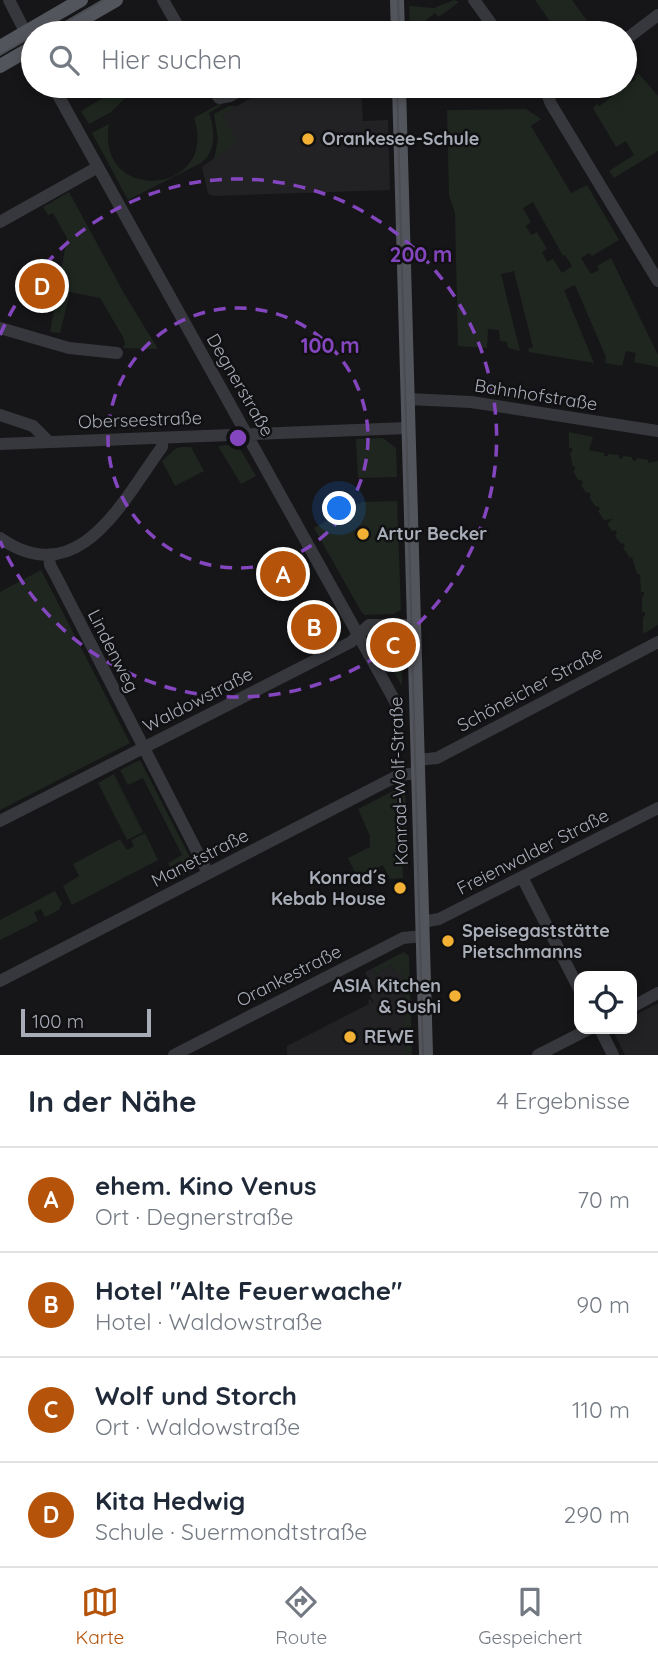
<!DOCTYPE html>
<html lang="de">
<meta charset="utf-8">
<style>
:root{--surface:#fff;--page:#f6f6f7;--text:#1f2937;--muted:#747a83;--line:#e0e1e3;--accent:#b45309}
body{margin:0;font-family:Quicksand,sans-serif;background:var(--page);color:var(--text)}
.controls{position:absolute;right:21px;bottom:21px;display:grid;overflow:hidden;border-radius:14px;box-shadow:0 4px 10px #0003}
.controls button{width:63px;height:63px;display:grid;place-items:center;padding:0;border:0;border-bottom:2px solid var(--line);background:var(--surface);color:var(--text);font:35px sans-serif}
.scale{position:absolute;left:21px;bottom:18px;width:130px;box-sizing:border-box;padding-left:7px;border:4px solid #a8adb8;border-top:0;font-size:19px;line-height:24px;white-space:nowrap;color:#a8adb8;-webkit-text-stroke:5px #111113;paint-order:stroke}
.you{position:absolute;left:340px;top:509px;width:24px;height:24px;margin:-18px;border:5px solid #fff;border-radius:50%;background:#1a73e8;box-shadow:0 0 0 10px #1a73e833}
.badge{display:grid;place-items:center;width:46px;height:46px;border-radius:50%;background:var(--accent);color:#fff;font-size:23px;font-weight:700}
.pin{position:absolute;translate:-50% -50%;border:4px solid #fff;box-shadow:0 2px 7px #0006}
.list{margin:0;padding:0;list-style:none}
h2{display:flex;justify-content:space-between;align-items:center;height:91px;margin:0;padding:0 28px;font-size:30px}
h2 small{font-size:23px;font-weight:400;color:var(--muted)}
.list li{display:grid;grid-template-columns:46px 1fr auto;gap:21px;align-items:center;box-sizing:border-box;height:105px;padding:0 28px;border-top:2px solid var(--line)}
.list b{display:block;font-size:26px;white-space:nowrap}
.list p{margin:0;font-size:23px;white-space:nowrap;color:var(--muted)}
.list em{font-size:23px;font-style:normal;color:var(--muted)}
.icon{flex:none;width:38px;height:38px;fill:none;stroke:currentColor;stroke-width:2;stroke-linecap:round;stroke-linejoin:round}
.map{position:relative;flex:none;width:658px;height:1055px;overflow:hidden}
.search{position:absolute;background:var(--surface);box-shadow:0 4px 10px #0003;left:21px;right:21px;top:21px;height:77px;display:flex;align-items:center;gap:18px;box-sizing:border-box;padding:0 24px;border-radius:38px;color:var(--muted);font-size:26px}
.sheet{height:511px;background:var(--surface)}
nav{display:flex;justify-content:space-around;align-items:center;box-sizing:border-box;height:98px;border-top:2px solid var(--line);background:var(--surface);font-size:19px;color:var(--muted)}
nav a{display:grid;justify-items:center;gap:4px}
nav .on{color:var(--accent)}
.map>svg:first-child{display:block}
</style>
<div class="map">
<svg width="658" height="1055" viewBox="0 0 658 1055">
<rect width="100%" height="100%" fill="#161618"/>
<path fill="#222225" d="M 273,86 L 356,86 L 356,91 L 361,92 L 363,121 L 388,120 L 390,190 L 213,196 L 208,194 L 202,167 L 231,146 L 217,117 Z
M 391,965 L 394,971 L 403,972 L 406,1053 L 412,1051 L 412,1055 L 287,1055 L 287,1046 L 369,1004 L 368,1000 L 370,999 L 375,1005 L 362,981 L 368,978 L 365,972 L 373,968 L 376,974 Z
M 658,1003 L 658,1055 L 625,1055 L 612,1029 L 632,1029 L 632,1017 Z"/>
<path fill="#1e261f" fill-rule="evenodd" d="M 454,0 L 459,2 L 439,17 L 435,13 L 418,27 L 419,33 L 410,33 L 409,6 L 434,8 Z
M 535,0 L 572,0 L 596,33 L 538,33 L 551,23 Z
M 639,74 L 658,96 L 658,151 L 614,178 L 609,171 L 634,155 L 626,141 L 616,147 L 593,108 L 597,104 L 599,106 L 636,79 L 634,77 Z
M 105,86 L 142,86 L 143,88 L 126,97 L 111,112 L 89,124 L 81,111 L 110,94 Z
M 219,104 L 222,105 L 209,113 C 215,130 217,151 201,163 L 128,200 L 92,133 L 109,124 C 95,206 220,195 194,118 Z
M 229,106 L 237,106 L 222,115 L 237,142 L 214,160 L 218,139 L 214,114 Z
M 526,109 L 541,119 L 531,126 L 571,193 L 587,185 L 619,240 L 592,256 L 589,253 L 581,258 L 591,274 L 599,270 L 597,266 L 611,258 L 658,355 L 658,367 L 634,362 L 636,353 L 626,351 L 622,366 L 605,363 L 606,357 L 575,285 L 564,290 L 594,363 L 529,352 L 528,349 L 533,347 L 514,271 L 501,274 L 520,351 L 508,348 L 507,342 L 500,341 L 499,330 L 488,329 L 487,348 L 458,346 L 455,213 L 449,195 L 447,110 ZM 533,202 L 563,256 L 565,255 L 572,266 L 562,273 L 553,259 L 547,262 L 542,252 L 547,249 L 537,232 L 531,235 L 526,226 L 531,222 L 523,208 Z
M 69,192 L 125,295 L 158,349 L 123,348 L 125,344 L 123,337 L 100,298 L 70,292 L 60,333 L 50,332 L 67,238 L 53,213 L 48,215 L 43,207 Z
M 569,432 L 593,437 L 589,450 L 604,453 L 604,456 L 608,456 L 608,454 L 619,455 L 619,458 L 622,459 L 623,456 L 632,457 L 632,460 L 636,461 L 637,458 L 648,460 L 648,463 L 658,461 L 658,625 L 643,634 L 643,617 L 645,616 L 645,612 L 642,612 L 642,597 L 644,596 L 644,592 L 641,592 L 640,574 L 637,574 L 632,557 L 630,558 L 623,548 L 625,546 L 623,543 L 621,544 L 615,536 L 617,533 L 615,530 L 612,531 L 607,524 L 613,519 L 604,520 L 598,511 L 600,509 L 598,506 L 596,507 L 589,497 L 591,496 L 589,492 L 586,493 L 581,485 L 583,483 L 581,480 L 578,480 L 573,471 L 575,470 L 575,466 L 573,467 L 570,453 L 572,452 L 572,448 L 569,448 Z
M 383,438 L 396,448 L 397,477 L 358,478 L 356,439 Z
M 237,444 L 256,476 L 241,484 L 218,446 Z
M 181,447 L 191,447 L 204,471 L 175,486 L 162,461 L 175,449 Z
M 397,501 L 401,610 L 394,614 L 365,615 L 362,613 L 314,528 L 362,502 Z
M 41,570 L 130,743 L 0,810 L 0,592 Z
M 390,636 L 402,644 L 402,686 L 375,640 L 376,637 Z
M 140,760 L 196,869 L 176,879 L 173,874 L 184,868 L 181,861 L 170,867 L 168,863 L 182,855 L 143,778 L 128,785 L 120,770 Z
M 114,774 L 143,832 L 127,840 L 98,783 Z
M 405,785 L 407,853 L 402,856 L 403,878 L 390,879 L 383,865 L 358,878 L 348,858 L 370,847 L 370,836 L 358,809 Z
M 145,833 L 158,860 L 72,905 L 63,886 L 79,876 L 73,864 L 120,839 L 127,850 L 134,846 L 131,840 Z
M 55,891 L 62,904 L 59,910 L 45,917 L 41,909 L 34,912 L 38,921 L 0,940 L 0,920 Z
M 404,952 L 409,956 L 412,1051 L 406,1054 L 403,973 L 395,972 L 391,965 L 376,974 L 373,968 Z"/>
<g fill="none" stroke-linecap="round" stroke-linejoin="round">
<path stroke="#37383d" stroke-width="12" d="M 9,0 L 33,47
M 163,0 L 182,33
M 474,0 L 498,33
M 625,40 L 658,15
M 53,86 L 396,703
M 212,86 L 219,98 L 230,96 L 248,86
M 544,86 L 551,104 L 658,281
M 0,222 L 98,167
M 0,328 L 69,348 L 117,353
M 408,399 L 471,402 L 658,431
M 0,415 L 33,426 L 48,441
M 0,444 L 408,428
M 0,538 C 79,593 123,500 162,447 L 162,438
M 49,555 L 50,565 L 56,576 L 208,873
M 417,760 L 437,758 L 658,642
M 0,821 L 351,642 L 369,625 L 414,625
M 522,877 L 579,989
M 422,922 L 439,919 L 658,808
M 0,981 L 399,775 L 418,773
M 632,1007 L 658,993
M 600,1029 L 613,1055
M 174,1055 L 403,938 L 422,936
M 538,1055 L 589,1029"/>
<path stroke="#53555c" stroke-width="14" d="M 397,0 L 398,33
M 59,33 L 116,0
M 0,47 L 81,0
M 0,66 L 33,47
M 399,86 L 426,1055"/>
<path stroke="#4a4c52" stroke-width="2" d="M 398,0 L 399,33
M 46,33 L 103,0
M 0,55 L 33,36
M 397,86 L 423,1055"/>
</g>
<g fill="none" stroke="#8446be" stroke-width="3.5" stroke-dasharray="12 9">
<circle cx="238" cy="438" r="130"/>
<path d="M0 335A259 259 0 1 1 0 541"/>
</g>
<g fill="#f2b134" stroke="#111113" stroke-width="2.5">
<circle cx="308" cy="139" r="7"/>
<circle cx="363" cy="534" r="7"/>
<circle cx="400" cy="888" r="7"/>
<circle cx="448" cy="941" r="7"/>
<circle cx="455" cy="996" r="7"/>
<circle cx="350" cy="1037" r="7"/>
</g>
<g text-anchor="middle" stroke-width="5" stroke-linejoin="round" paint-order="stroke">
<g font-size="18" font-weight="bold" fill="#a8adb8" stroke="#111113" text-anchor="start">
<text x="322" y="145">Orankesee-Schule</text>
<text x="377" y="540">Artur Becker</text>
<text x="386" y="884" text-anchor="end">Konrad´s<tspan x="386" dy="21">Kebab House</tspan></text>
<text x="462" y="937">Speisegaststätte<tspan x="462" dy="21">Pietschmanns</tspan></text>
<text x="441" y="992" text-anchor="end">ASIA Kitchen<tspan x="441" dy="21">&amp; Sushi</tspan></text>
<text x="364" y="1043">REWE</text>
</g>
<g font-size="18" fill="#a8adb8" stroke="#111113">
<text transform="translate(240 385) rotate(60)" y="6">Degnerstraße</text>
<text transform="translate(536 395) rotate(9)" y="6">Bahnhofstraße</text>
<text transform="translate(140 420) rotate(-2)" y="6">Oberseestraße</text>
<text transform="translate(113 651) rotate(63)" y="6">Lindenweg</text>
<text transform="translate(530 689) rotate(-28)" y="6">Schöneicher Straße</text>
<text transform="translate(198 700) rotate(-27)" y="6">Waldowstraße</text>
<text transform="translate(399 781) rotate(-92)" y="6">Konrad-Wolf-Straße</text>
<text transform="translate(533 852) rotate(-27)" y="6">Freienwalder Straße</text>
<text transform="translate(200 858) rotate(-27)" y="6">Manetstraße</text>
<text transform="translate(289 976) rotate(-27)" y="6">Orankestraße</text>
</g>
</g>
<circle cx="238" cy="438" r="10" fill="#8446be" stroke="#111113" stroke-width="3.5"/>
<g font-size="21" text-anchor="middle" font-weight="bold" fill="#8446be" stroke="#111113" stroke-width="5" stroke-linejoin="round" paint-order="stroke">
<text x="421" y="262">200 m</text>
<text x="330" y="353">100 m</text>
</g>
</svg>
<div class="controls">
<button><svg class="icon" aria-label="locate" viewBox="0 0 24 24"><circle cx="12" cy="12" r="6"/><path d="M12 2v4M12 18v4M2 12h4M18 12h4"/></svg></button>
</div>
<div class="scale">100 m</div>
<div class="you"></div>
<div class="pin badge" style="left:283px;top:574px">A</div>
<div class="pin badge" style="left:314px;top:627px">B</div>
<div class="pin badge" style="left:393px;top:645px">C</div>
<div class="pin badge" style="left:42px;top:286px">D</div>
<div class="search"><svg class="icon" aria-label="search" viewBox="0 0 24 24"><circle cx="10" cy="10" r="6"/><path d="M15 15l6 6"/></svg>Hier suchen</div>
</div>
<section class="sheet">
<h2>In der Nähe<small>4 Ergebnisse</small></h2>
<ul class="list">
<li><span class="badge">A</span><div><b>ehem. Kino Venus</b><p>Ort · Degnerstraße</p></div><em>70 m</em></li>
<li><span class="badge">B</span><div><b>Hotel &quot;Alte Feuerwache&quot;</b><p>Hotel · Waldowstraße</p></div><em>90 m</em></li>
<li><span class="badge">C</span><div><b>Wolf und Storch</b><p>Ort · Waldowstraße</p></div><em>110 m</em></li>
<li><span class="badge">D</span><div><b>Kita Hedwig</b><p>Schule · Suermondtstraße</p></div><em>290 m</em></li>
</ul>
</section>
<nav>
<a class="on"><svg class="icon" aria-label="map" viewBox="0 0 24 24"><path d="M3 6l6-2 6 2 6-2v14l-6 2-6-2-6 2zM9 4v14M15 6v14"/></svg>Karte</a>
<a><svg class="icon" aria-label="directions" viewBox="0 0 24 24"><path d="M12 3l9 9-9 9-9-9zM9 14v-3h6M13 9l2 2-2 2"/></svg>Route</a>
<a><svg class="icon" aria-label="saved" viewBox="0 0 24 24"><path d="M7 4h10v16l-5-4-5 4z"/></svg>Gespeichert</a>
</nav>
